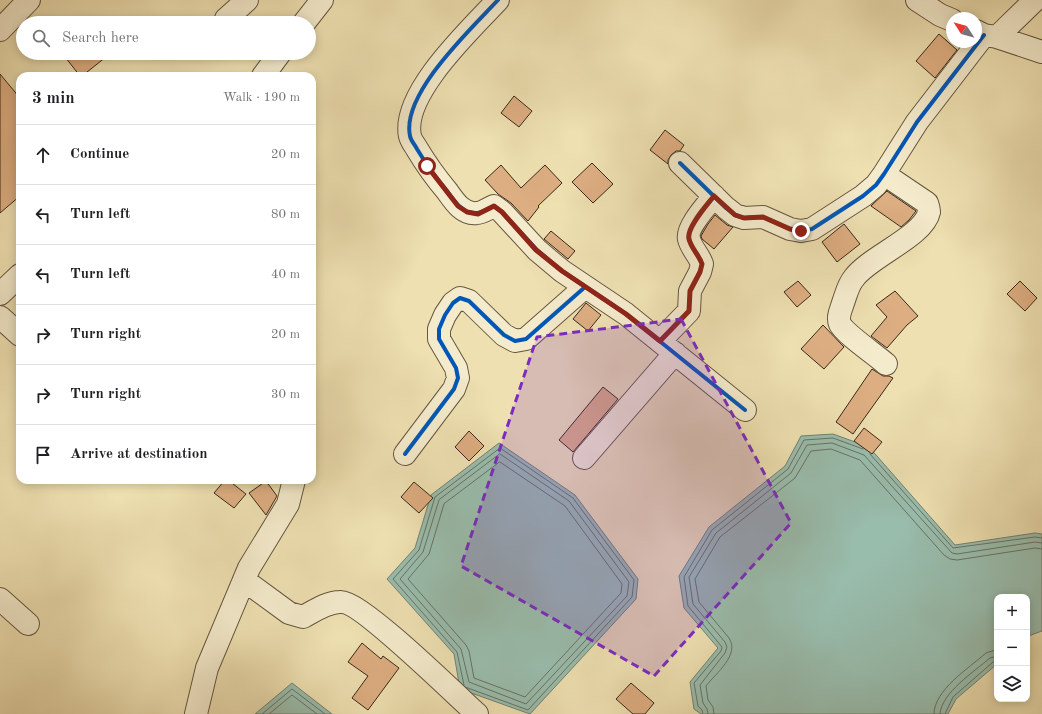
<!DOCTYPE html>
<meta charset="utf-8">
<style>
:root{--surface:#fff;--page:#f2f2f2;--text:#202124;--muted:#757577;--line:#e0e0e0}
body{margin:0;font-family:"Old Standard TT",serif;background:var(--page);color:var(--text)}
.controls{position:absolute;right:12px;bottom:12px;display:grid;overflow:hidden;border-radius:8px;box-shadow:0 2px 10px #0003}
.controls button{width:36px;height:36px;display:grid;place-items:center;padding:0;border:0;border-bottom:1px solid var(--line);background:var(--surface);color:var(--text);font:20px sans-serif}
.compass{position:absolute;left:946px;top:12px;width:36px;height:36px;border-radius:50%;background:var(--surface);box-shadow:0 2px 10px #0003;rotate:306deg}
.stop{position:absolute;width:12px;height:12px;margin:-9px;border:3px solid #8f2418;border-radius:50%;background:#fff}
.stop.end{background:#8f2418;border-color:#fff;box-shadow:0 1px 4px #0008}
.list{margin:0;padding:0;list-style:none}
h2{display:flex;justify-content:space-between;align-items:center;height:52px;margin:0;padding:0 16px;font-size:17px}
h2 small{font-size:13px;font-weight:400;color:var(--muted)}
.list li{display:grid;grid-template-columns:26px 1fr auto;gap:12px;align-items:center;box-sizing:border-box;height:60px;padding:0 16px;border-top:1px solid var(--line)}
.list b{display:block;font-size:15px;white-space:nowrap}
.list em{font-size:13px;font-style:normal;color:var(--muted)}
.icon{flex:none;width:22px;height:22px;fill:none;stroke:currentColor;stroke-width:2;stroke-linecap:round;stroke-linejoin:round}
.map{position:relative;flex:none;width:1042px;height:714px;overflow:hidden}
.search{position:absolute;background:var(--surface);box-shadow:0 2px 10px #0003;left:16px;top:16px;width:300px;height:44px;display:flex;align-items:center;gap:10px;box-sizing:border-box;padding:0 14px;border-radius:22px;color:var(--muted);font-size:15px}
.panel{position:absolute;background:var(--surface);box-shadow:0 2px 10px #0003;left:16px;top:72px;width:300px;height:412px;border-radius:12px}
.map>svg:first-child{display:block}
</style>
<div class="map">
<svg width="1042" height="714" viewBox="0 0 1042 714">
<rect width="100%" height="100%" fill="#eee0b1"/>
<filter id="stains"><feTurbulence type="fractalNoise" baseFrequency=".005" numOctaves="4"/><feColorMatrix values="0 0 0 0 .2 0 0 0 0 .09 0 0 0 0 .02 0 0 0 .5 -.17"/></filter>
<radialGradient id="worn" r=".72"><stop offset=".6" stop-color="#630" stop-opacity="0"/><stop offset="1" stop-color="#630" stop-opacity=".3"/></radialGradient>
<path fill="#99bdad" stroke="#738173" d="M 833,434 L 869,447 L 955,545 L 1035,533 L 1042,534 L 1042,631 L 1031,635 L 1027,638 L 1027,597 L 997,597 L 997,664 L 956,699 L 948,714 L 701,714 L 694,709 L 690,682 L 718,648 L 684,608 L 679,576 L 709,527 L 785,466 L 801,436 Z
M 499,443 L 575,495 L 638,579 L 636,599 L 530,714 L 460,689 L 454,654 L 387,579 L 415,548 L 431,495 Z
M 292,683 L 332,714 L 255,714 Z"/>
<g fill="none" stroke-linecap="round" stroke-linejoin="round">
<path stroke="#697264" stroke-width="1" d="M 500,454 L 569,501 L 629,582 L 627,596 L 526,704 L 469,682 L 461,649 L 400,579 L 423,552 L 439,500 Z
M 870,454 L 953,548 L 1035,537 L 1042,538
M 500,462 L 565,506 L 622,584 L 621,593 L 525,697 L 474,678 L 469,651 L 466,645 L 408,579 L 429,554 L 444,504 Z
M 464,685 L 457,652 L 393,579 L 419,550 L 435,497 L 500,448 L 573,498 L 634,580 L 632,597 L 528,710 L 465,687
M 262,714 L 292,689 L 325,714
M 269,714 L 292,695 L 317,714
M 703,714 L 702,710 L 698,706 L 694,683 L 721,651 L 722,647 L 688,606 L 684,577 L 712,530 L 788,469 L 804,440 L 833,438 L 863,449
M 708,714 L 707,709 L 703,703 L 700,685 L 725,653 L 727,647 L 725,642 L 693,604 L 689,577 L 716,533 L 791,473 L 807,445 L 832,443 L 864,455 L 952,553 L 957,554 L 1035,542 L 1042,543
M 714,714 L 713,707 L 708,700 L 706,686 C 716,673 740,655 729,638 L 699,602 L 695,579 L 720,537 L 795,478 L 811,451 L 831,449 L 860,460 L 944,555 L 950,559 L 957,560 L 1035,548 L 1042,549
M 934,714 C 934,690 969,668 986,653 L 992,651 L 997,650
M 940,714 C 941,693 975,671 990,658 L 997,656
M 945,714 L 953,697 L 993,662 L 997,661"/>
</g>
<path fill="#ddae81" stroke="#39281c" d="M 939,34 L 957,50 L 935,78 L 916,61 Z
M 62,53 L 111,53 L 82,76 L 80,76 Z
M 0,74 L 20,98 L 20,196 L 0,213 Z
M 514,96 L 532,111 L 519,127 L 501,113 Z
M 665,130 L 684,145 L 680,151 L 676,151 L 671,155 L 668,160 L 668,164 L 650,150 Z
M 592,163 L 613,184 L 593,203 L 572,182 Z
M 501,165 L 521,188 L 545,165 L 562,183 L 538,206 L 539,207 L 528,221 L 511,203 L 498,194 L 485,180 Z
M 887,191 L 916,211 L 909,220 L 901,227 L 871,206 Z
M 715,215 L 727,225 L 733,227 L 714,249 L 702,239 L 701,236 L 708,224 Z
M 844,224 L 860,244 L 837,262 L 822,242 Z
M 551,231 L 575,251 L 568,259 L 544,239 Z
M 798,281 L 811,295 L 797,307 L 784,292 Z
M 1020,281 L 1037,298 L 1025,311 L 1007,294 Z
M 895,291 L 918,316 L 907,325 L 887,348 L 871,336 L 887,317 L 876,305 Z
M 586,303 L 601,315 L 588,331 L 573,319 Z
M 823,325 L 844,347 L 824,369 L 801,349 Z
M 872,369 L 883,376 L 889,376 L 893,378 L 853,434 L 836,422 Z
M 603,387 L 618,399 L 573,452 L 559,440 Z
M 864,428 L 882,442 L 872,454 L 854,441 Z
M 469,431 L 484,446 L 469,461 L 455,447 Z
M 225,480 L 228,480 L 246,494 L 234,508 L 214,493 Z
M 266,481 L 277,496 L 266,515 L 249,493 Z
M 414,482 L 433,498 L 419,513 L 401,497 Z
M 362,643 L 381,659 L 383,656 L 399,668 L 368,710 L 352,698 L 368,676 L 348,662 Z
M 631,683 L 654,703 L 645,714 L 633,714 L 616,699 Z"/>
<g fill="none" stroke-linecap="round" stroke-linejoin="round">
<defs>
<path id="minor" d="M 498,0 C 471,29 401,94 410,136 C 411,141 415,145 417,149 C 426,164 436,178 447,191 C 454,201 463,215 477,213 C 482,213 489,208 494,206 L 502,212 L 537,250 L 562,271 L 626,314 L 745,410
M 917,0 L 940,15 L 952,20
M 226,19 L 247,0
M 304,23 L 322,0
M 0,30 L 29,0
M 976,31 L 984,35 L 997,37 L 1042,52
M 997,37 L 1035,0
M 263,76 L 280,53
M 680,163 L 726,208 L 735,215 L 744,218 L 763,217 L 790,229 L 801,231 L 812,229 L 863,196 L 876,185 L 884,174 L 917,122 L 984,35
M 884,174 L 927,203 C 928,206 929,210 929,212 C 924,236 869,257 854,278 C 848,285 846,295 843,303 C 841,310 837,317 840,324 C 845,334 876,355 886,364
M 0,294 L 20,275
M 0,317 L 20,335
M 660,341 L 689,311 L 690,291 L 700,272 L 702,264 C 699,255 691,248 689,239 C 686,228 707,205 714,196
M 405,454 L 454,389 L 458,378 L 456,368 L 439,339 L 439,329 L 445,315 L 453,303 L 460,298 L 469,301 L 504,335 L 515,341 L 526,339 L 585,287
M 584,458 L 675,353
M 244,580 L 289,613 L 303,617 C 314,611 327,602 340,602 C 360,600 457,696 477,714
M 0,599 L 28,624
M 196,714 L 207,668 L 249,568 L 288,504 L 294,480"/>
</defs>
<use href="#minor" stroke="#665641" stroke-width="24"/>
<use href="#minor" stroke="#f4ebcc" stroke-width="22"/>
<defs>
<path id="cycleway" d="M 498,0 C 471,29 401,94 410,136 C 411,141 415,145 417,149 C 426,164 436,178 447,191 C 454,201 463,215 477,213 C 482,213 489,208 494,206 L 502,212 L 537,250 L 562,271 L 626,314 L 745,410
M 680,163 L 726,208 L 735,215 L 744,218 L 763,217 L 790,229 L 801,231 L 812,229 L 863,196 L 876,185 L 884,174 L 917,122 L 984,35
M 405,454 L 454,389 L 458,378 L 456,368 L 439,339 L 439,329 L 445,315 L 453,303 L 460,298 L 469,301 L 504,335 L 515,341 L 526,339 L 585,287"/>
</defs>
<use href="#cycleway" stroke="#f4ebcc" stroke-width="6"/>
<use href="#cycleway" stroke="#0057b8" stroke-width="4"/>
</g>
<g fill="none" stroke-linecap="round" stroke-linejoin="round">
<path stroke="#8f2418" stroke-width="5" d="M 427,166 L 458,206 L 467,212 L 478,214 L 494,206 L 502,212 L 536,250 L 562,271 L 626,314 L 660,341 L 689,311 L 690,291 L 700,272 L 702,264 C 699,255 691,248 689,239 C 686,228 707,205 714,196 L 735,215 L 744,218 L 763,217 L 790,229 L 801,231"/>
</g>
<path fill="#7b2cbf" fill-opacity="0.2" stroke="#7b2cbf" stroke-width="3" stroke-dasharray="8 5" stroke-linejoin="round" d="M 681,319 L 791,523 L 654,676 L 461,566 L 537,337 Z"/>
<rect width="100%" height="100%" filter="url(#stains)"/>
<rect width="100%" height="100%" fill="url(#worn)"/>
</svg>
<div class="controls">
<button>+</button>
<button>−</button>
<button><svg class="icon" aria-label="layers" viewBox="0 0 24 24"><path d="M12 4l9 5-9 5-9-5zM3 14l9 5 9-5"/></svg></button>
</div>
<svg class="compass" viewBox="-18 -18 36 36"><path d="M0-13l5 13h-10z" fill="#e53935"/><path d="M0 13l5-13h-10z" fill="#757577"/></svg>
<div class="stop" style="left:427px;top:166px"></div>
<div class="stop end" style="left:801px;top:231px"></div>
<div class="search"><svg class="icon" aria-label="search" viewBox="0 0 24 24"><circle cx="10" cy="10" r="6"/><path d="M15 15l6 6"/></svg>Search here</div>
<section class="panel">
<h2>3 min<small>Walk · 190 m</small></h2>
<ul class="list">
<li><svg class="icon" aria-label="ahead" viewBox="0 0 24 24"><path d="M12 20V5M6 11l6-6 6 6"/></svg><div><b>Continue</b></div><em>20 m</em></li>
<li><svg class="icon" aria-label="left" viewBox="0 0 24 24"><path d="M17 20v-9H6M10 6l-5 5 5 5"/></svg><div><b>Turn left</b></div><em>80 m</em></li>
<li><svg class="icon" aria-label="left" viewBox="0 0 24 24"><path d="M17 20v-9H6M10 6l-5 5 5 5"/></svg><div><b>Turn left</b></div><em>40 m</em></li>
<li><svg class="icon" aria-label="right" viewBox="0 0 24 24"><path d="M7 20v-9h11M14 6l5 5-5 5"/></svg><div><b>Turn right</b></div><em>20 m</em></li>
<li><svg class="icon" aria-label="right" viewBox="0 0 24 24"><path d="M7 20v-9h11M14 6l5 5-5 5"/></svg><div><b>Turn right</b></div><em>30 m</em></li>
<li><svg class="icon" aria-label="arrive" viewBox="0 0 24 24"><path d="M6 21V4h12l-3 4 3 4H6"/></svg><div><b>Arrive at destination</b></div></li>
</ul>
</section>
</div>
